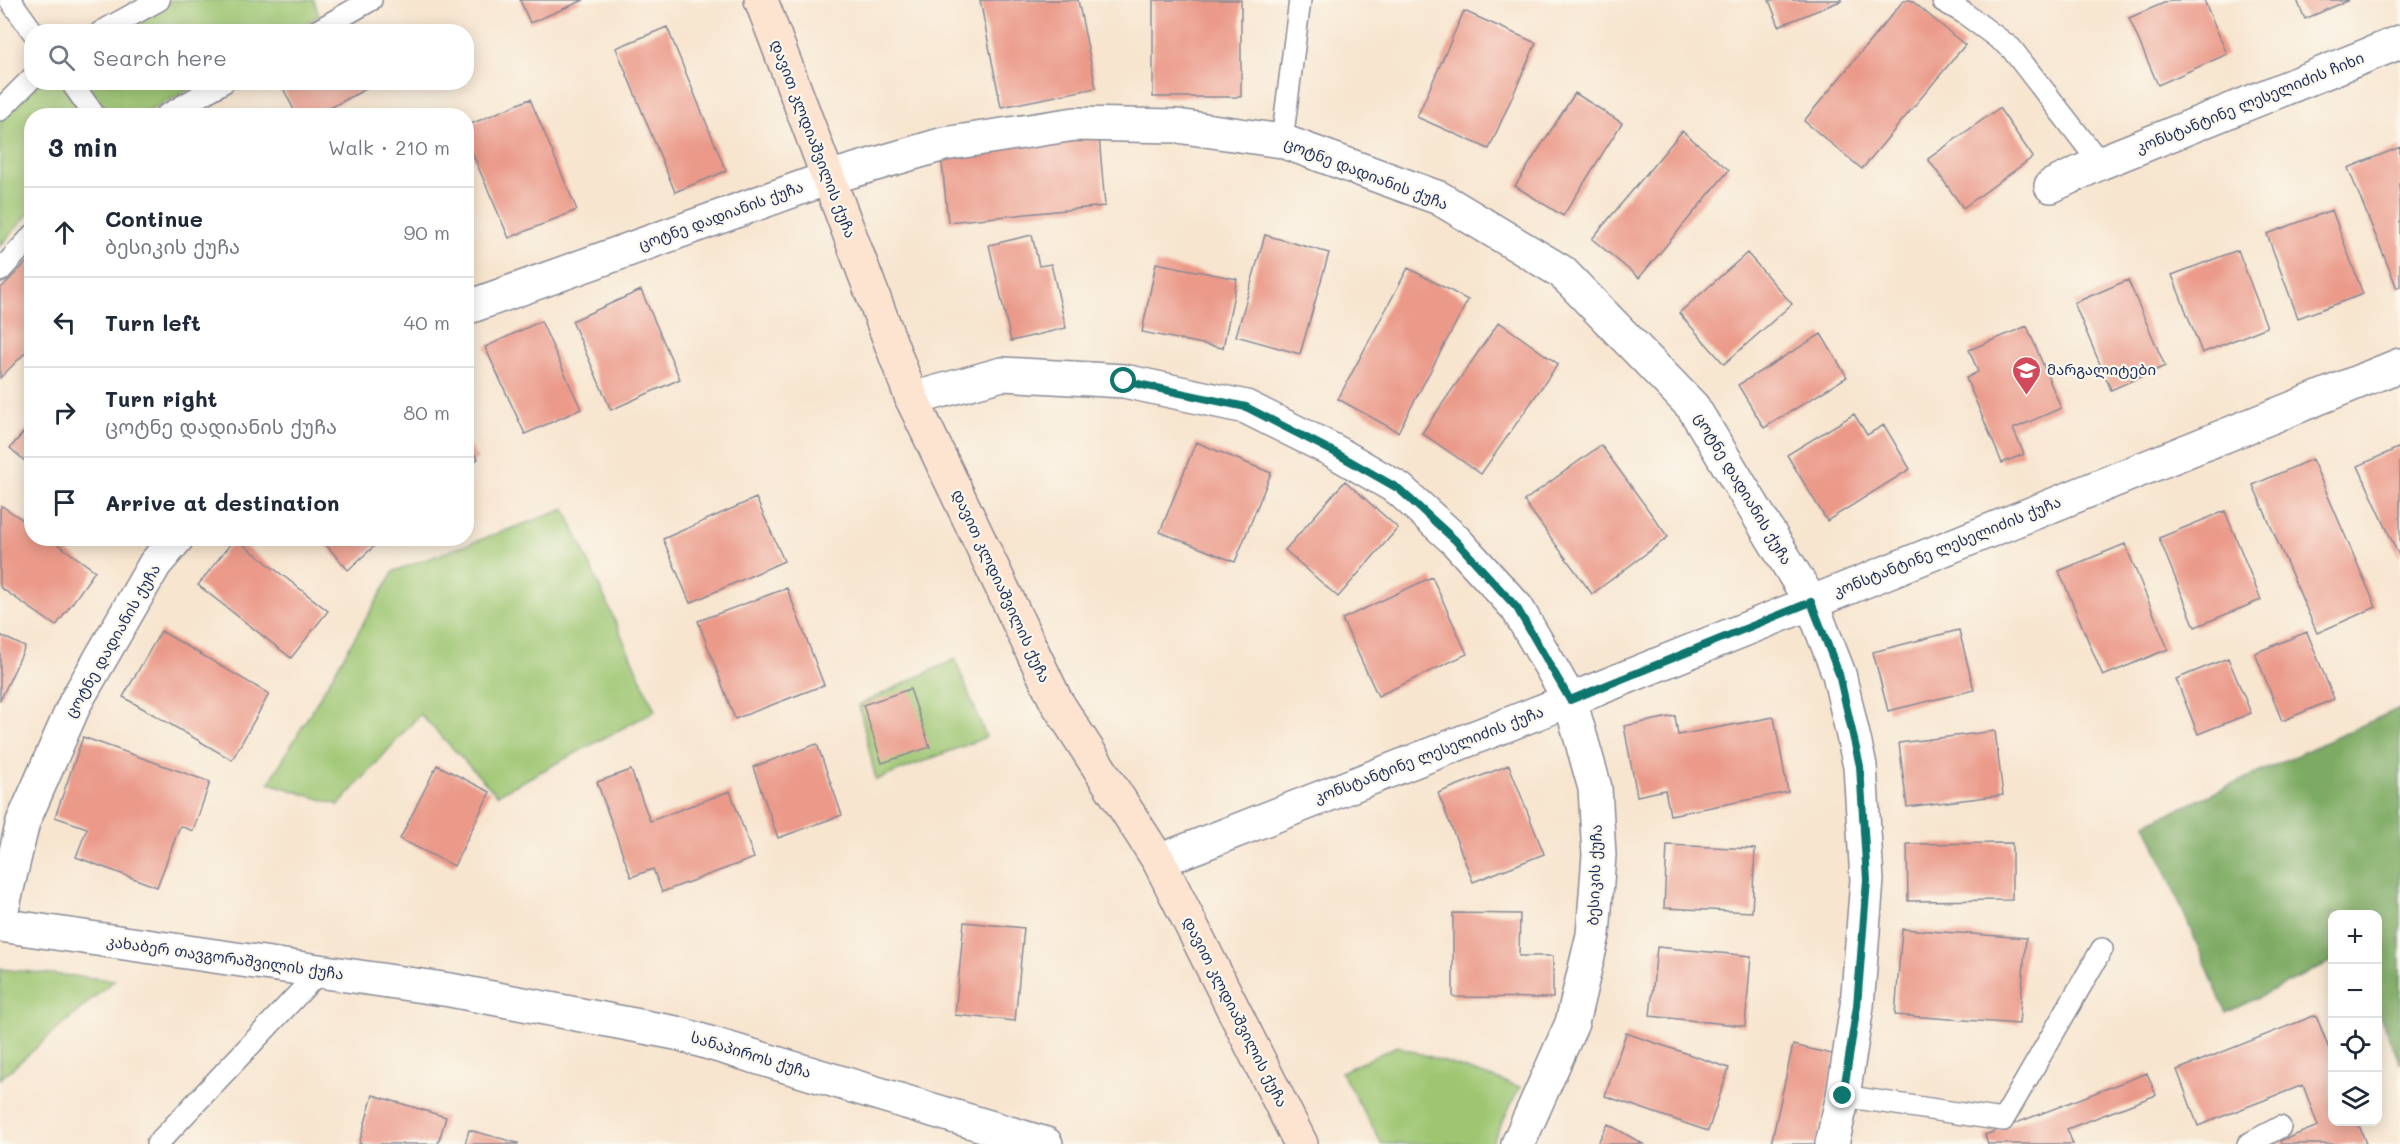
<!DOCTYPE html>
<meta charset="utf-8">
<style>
:root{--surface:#fff;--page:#f6f6f7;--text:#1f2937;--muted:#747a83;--line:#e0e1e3}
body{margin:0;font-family:Mali,"Noto Sans Georgian",sans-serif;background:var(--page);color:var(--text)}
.controls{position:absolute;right:18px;bottom:18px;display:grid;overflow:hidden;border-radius:12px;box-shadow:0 3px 15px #0003}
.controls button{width:54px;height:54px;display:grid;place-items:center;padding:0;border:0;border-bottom:2px solid var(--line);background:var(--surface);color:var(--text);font:30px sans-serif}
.stop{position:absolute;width:18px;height:18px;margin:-14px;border:4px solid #0f766e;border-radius:50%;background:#fff}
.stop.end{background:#0f766e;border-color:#fff;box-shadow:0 2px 6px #0008}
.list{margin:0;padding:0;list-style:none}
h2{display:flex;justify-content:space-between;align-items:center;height:78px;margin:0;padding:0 24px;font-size:26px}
h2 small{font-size:20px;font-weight:400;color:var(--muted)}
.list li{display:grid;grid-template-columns:39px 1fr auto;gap:18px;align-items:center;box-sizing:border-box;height:90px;padding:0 24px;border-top:2px solid var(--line)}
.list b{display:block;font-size:22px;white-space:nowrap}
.list p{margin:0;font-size:20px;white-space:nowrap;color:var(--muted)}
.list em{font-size:20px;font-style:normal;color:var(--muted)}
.icon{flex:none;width:33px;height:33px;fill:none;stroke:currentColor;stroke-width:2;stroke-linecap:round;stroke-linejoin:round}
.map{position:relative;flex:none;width:2400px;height:1144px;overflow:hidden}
.search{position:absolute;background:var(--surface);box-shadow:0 3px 15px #0003;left:24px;top:24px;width:450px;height:66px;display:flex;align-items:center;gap:15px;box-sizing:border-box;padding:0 21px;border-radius:24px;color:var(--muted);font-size:22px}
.panel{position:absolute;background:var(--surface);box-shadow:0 3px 15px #0003;left:24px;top:108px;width:450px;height:438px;border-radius:24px}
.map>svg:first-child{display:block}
</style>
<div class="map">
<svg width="2400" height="1144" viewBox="0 0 2400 1144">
<rect width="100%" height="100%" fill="#fbf7ec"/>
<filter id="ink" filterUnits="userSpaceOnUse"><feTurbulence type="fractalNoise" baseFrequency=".0167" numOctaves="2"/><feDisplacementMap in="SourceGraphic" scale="12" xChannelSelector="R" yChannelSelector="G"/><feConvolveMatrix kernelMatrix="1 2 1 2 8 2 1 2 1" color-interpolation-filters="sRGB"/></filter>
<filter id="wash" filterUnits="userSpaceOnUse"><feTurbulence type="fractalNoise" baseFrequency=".008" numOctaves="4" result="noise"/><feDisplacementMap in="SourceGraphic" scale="24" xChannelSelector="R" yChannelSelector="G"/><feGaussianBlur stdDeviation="1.35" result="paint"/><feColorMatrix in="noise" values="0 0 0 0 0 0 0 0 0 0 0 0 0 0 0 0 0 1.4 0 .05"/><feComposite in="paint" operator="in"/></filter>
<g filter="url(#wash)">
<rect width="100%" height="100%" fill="#f7e5cf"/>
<path fill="#9ec672" stroke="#5c7a68" stroke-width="1.5" d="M 171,0 L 314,0 L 319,16 L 292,31 L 112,32 Z
M 32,82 L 201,83 L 142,115 L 32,116 L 31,211 L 0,246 L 0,111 Z
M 565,509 L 655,711 L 497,795 L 420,714 L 339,805 L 269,783 L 394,571 Z
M 955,659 L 986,737 L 876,780 L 859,705 Z
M 0,969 L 114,980 L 0,1079 Z
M 1397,1046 L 1520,1087 L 1491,1144 L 1382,1144 L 1341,1072 Z"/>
<path fill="#7eab64" stroke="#4c6d61" stroke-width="1.5" d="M 2400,708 L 2400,1063 L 2378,1012 L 2378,914 L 2332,914 L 2332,961 L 2226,1013 L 2146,824 Z"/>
<g id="blocks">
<path fill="#eb9a89" d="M 520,0 L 584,0 L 530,23 Z
M 980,0 L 1078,0 L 1096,88 L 1001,107 Z
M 1153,0 L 1241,0 L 1241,97 L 1153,97 Z
M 1769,0 L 1843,0 L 1779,26 Z
M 1904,0 L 1911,0 L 1965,45 L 1862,169 L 1804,121 Z
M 2171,0 L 2204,0 L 2227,54 L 2158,85 L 2129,18 Z
M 2297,0 L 2349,0 L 2305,19 Z
M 1464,11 L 1536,43 L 1489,149 L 1417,117 Z
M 667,27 L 726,171 L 675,192 L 616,48 Z
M 280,82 L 379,82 L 315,116 L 297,116 Z
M 1575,93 L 1622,123 L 1563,216 L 1515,186 Z
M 530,99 L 577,210 L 509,238 L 466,139 L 466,126 Z
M 1999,108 L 2033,157 L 1963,208 L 1928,159 Z
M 1682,131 L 1729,170 L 1639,278 L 1592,239 Z
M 1099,136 L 1105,206 L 948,222 L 941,153 Z
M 2400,147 L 2400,286 L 2397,288 L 2348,168 Z
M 2332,210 L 2363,294 L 2298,318 L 2267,234 Z
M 1032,235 L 1039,266 L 1051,264 L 1066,328 L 1011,341 L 989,245 Z
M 1265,235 L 1329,253 L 1300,354 L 1236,336 Z
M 2238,250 L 2267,327 L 2202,353 L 2172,275 Z
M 1747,253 L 1792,304 L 1724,364 L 1679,313 Z
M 32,257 L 32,346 L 0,378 L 0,289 Z
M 1156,263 L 1237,279 L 1223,348 L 1142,332 Z
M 1408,268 L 1468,300 L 1398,432 L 1338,399 Z
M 2128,280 L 2165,366 L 2111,390 L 2074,303 Z
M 641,290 L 680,379 L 611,410 L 572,321 Z
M 541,321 L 581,409 L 525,434 L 485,347 Z
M 1499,322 L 1558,364 L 1481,474 L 1422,433 Z
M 2027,326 L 2061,408 L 2013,429 L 2024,454 L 2002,463 L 1966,378 L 1978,372 L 1969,350 Z
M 1821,334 L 1847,377 L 1764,428 L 1738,385 Z
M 1854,414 L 1867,435 L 1884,425 L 1910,469 L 1827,521 L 1787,455 Z
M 32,423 L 32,467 L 10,448 Z
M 466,441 L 478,459 L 466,466 Z
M 1196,442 L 1271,473 L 1235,562 L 1160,532 Z
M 1601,445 L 1668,537 L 1592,594 L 1524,501 Z
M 2400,447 L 2400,558 L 2358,466 Z
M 2312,459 L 2376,607 L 2317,633 L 2253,485 Z
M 1345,481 L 1398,528 L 1338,597 L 1285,550 Z
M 756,498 L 784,561 L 690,603 L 663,539 Z
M 2,506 L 32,526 L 32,538 L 49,538 L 95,571 L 56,626 L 0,587 L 0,509 Z
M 2225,511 L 2261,600 L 2195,627 L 2159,538 Z
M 235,538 L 328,611 L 291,658 L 198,585 Z
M 320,538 L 383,538 L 348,570 Z
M 2125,544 L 2168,649 L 2103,676 L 2059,571 Z
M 1432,577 L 1467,654 L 1378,696 L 1342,619 Z
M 787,588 L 824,685 L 735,719 L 698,621 Z
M 1959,630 L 1974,690 L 1888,711 L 1873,652 Z
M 161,631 L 269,694 L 232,760 L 123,697 Z
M 2307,632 L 2334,699 L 2282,721 L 2255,653 Z
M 0,635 L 25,647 L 0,701 Z
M 2228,658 L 2251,713 L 2198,734 L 2176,679 Z
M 910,689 L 930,747 L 882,763 L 863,705 Z
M 1675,716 L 1678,735 L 1774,717 L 1788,792 L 1670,815 L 1665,790 L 1637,796 L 1624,726 Z
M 1995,731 L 2003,795 L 1907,807 L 1899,743 Z
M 83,737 L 210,782 L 193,831 L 180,826 L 157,887 L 76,857 L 87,828 L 55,817 Z
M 817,744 L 842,815 L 778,838 L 753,767 Z
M 437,765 L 490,792 L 454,866 L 400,839 Z
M 1509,765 L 1544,854 L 1473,882 L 1438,793 Z
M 631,770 L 650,821 L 730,791 L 754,858 L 662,892 L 653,869 L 631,877 L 597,782 Z
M 2012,843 L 2012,900 L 1908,901 L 1907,844 Z
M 1667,845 L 1755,849 L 1752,912 L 1664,908 Z
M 1453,913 L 1520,914 L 1519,956 L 1553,956 L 1553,998 L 1453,997 Z
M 964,922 L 1024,928 L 1015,1021 L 955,1015 Z
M 1902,929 L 2026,938 L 2019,1024 L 1895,1015 Z
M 1657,947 L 1751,956 L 1745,1026 L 1650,1016 Z
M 2316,1015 L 2332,1057 L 2332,1122 L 2358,1122 L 2366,1144 L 2281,1144 L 2280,1141 L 2318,1126 L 2303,1085 L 2198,1126 L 2177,1070 Z
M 1626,1033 L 1729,1068 L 1708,1131 L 1605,1096 Z
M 1793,1045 L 1836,1055 L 1816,1144 L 1771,1144 Z
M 2147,1073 L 2156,1095 L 2067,1129 L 2073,1144 L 1988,1144 L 1985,1135 Z
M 373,1095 L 446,1117 L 438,1144 L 359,1144 Z
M 1608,1124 L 1643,1144 L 1597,1144 Z
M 469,1130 L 518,1143 L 518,1144 L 465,1144 Z"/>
</g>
</g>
<g filter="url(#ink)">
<use href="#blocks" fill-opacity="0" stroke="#898a96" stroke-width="1.5"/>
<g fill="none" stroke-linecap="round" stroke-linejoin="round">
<defs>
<path id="service" d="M 10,0 L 33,32
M 1943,1 L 1964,13 L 2011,48 L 2100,163
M 101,32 L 159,0
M 315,32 L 371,0
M 71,82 L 95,116
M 0,110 L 32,78
M 165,116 L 224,82
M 1282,141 L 1300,0
M 0,271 L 32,236
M 1843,1096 L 2003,1120 L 2102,949
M 157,1144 L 320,971
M 2248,1144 L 2280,1127"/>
<path id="minor" d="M 2051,186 L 2100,163 L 2400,42
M 466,308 L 828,178 L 944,144 L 1075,124 L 1177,126 L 1282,141 L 1439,198 L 1562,272 L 1693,407 L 1811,602 L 1839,674 L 1860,766 L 1867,880 L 1857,1006 L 1843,1096 L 1832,1144
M 912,399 L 1002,374 L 1124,381 L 1246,407 L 1334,451 L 1399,489 L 1455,540 L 1517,608 L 1570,700 L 1595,788 L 1599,855 L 1593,935 L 1572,1023 L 1518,1144
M 1159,861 L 1570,700 L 2400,365
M 0,918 L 23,822 L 76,701 L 155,564 L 177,538"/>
<path id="tertiary" d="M 0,925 L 450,990 L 676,1033 L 1046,1144"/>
<path id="secondary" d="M 761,0 L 912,399 L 1056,701 L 1159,861 L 1301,1144"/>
</defs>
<use href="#service" stroke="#898a96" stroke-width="24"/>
<use href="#minor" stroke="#898a96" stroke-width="36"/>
<use href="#tertiary" stroke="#898a96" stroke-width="36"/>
<use href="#secondary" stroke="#898a96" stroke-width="36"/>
<use href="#service" stroke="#fff" stroke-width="21"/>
<use href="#minor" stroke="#fff" stroke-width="33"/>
<use href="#tertiary" stroke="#fff" stroke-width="33"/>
<use href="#secondary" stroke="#fde4d1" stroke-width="33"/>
</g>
</g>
<g fill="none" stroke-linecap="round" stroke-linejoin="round" filter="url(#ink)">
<path stroke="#0f766e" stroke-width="8" d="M 1124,381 L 1246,407 L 1334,452 L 1399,489 L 1455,540 L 1517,608 L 1570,700 L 1811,602 L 1839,674 L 1860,766 L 1867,880 L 1857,1006 L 1843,1096"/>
</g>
<defs>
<symbol id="school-pin" viewBox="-11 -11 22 30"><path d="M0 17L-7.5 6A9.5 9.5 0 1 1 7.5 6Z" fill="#d1495b" stroke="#fbf7ec"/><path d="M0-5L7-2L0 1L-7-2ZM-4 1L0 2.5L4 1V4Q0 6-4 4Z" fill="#fff"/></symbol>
</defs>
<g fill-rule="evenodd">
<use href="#school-pin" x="2010" y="354" width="33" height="45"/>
</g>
<g text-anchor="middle" stroke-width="4.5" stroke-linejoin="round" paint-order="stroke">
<g font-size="15" fill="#1b2f5e" stroke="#fbf7ec">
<text transform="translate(2250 103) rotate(-22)" y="5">კონსტანტინე ლესელიძის ჩიხი</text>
<text transform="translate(813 139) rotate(69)" y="5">დავით კლდიაშვილის ქუჩა</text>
<text transform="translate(1366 174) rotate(21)" y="5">ცოტნე დადიანის ქუჩა</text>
<text transform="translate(721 216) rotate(-20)" y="5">ცოტნე დადიანის ქუჩა</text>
<text transform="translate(1743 489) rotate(59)" y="5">ცოტნე დადიანის ქუჩა</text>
<text transform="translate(1947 547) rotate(-22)" y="5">კონსტანტინე ლესელიძის ქუჩა</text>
<text transform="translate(1001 586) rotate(65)" y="5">დავით კლდიაშვილის ქუჩა</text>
<text transform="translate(113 641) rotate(-60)" y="5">ცოტნე დადიანის ქუჩა</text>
<text transform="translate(1429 755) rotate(-21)" y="5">კონსტანტინე ლესელიძის ქუჩა</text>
<text transform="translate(1595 875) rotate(-88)" y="5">ბესიკის ქუჩა</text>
<text transform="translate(225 958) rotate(8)" y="5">კახაბერ თავგორაშვილის ქუჩა</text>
<text transform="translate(1235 1012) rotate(63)" y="5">დავით კლდიაშვილის ქუჩა</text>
<text transform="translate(751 1055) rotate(17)" y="5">სანაპიროს ქუჩა</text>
</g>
<g font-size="15" fill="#1b2f5e" stroke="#fbf7ec" text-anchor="start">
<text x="2047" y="375">მარგალიტები</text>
</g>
</g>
</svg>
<div class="controls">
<button>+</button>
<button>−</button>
<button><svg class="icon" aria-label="locate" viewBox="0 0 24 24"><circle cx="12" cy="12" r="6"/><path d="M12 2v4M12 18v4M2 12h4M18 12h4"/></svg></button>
<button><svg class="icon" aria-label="layers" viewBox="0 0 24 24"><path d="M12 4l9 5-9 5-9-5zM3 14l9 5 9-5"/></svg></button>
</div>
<div class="stop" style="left:1124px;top:381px"></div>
<div class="stop end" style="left:1843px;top:1096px"></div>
<div class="search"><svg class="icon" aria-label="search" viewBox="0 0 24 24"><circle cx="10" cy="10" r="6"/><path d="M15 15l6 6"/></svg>Search here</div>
<section class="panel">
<h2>3 min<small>Walk · 210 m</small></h2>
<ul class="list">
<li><svg class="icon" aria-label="ahead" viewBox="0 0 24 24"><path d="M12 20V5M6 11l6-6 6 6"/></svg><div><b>Continue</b><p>ბესიკის ქუჩა</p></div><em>90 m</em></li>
<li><svg class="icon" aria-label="left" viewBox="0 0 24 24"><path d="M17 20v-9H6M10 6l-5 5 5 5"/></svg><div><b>Turn left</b></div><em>40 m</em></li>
<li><svg class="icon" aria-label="right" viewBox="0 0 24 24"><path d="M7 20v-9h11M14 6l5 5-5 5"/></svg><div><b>Turn right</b><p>ცოტნე დადიანის ქუჩა</p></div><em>80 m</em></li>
<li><svg class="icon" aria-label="arrive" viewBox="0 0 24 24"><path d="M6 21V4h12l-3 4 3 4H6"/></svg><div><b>Arrive at destination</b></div></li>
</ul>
</section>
</div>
